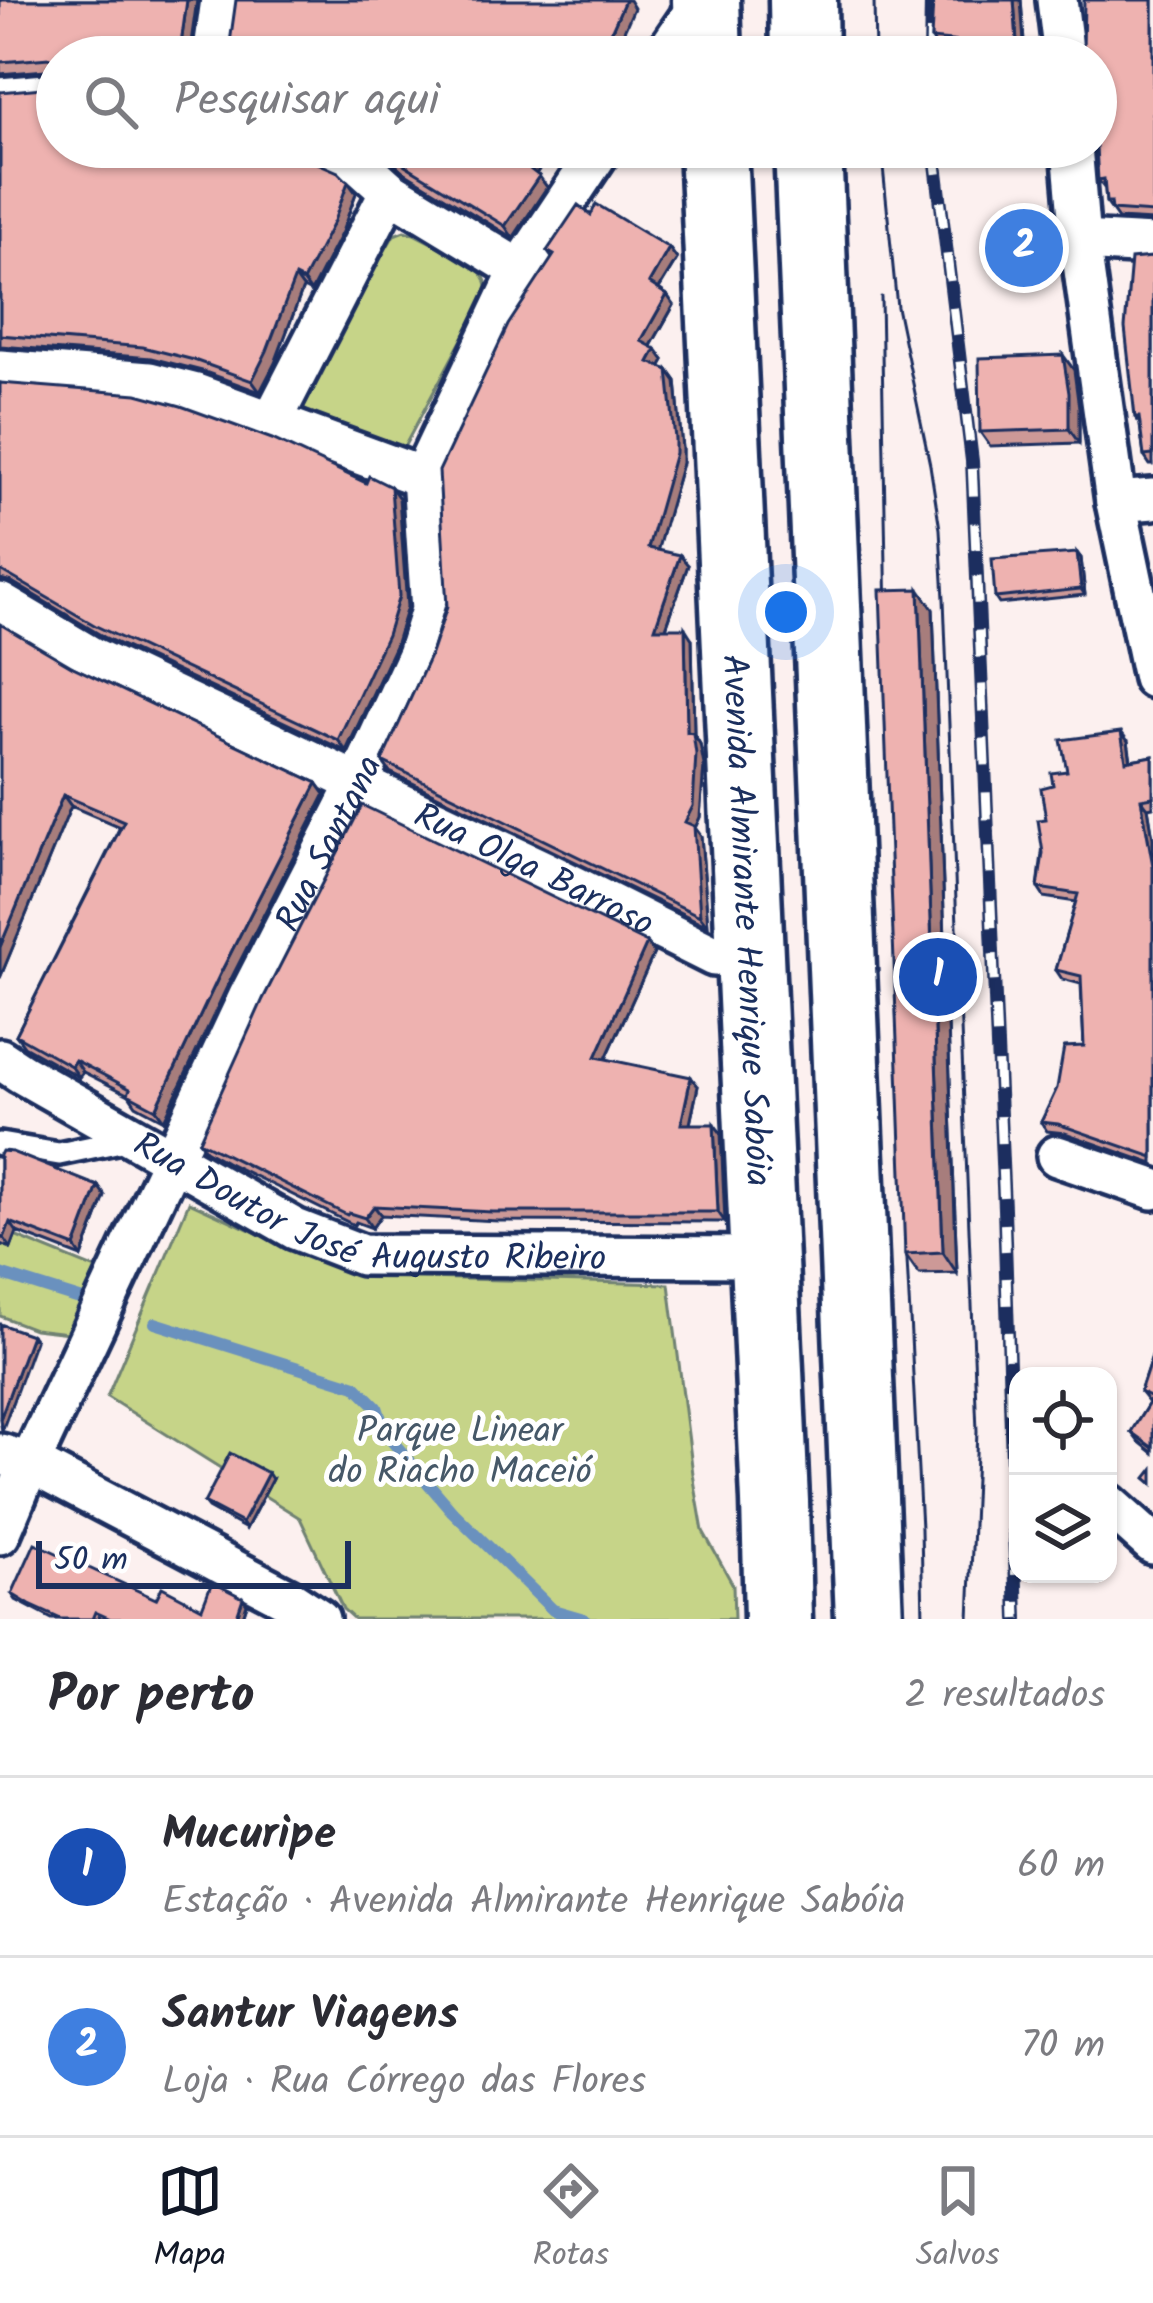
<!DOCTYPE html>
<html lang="pt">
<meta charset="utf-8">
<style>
:root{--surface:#fff;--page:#f7f7f7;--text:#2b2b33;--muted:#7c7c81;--line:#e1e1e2;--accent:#111827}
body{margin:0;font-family:Kalam,sans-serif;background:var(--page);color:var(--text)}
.controls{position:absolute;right:36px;bottom:36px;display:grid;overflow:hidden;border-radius:24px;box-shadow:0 3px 9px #0004}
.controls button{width:108px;height:108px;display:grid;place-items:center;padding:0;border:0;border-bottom:3px solid var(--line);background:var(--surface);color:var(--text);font:60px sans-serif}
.scale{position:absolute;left:36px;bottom:30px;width:315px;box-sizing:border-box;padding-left:12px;border:6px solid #1b2f5e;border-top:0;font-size:33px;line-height:42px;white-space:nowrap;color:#1b2f5e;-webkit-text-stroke:9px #fff;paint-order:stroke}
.you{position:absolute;left:786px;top:612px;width:42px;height:42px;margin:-30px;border:9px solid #fff;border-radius:50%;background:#1a73e8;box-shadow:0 0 0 18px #1a73e833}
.badge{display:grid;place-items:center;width:78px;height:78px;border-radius:50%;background:var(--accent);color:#fff;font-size:39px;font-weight:700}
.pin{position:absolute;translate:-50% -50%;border:6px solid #fff;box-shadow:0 3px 12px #0006}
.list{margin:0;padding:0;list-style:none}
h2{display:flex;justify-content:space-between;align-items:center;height:156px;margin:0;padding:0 48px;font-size:51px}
h2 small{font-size:39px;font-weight:400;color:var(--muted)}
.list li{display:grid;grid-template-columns:78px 1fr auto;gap:36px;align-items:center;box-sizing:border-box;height:180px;padding:0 48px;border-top:3px solid var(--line)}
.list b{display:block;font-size:45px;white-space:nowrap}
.list p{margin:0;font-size:39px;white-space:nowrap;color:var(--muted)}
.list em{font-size:39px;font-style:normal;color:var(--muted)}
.icon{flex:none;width:66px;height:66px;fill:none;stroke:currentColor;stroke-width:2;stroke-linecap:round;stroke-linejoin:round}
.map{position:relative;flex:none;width:1153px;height:1619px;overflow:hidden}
.search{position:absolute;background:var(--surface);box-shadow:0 3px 9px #0004;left:36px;right:36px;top:36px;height:132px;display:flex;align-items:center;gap:30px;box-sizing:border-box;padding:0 42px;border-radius:66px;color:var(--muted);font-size:45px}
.sheet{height:516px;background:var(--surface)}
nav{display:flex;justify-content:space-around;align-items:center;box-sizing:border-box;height:168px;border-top:3px solid var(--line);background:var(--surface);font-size:33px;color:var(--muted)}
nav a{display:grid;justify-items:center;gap:6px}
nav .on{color:var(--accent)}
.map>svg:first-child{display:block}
</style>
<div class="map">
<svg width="1153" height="1619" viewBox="0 0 1153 1619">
<rect width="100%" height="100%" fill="#fcf0ef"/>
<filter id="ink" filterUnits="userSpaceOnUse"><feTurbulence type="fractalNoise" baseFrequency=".00833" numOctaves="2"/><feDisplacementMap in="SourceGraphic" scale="24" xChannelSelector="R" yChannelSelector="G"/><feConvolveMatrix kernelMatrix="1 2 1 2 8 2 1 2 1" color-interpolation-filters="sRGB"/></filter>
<g filter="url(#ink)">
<path fill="#c6d488" stroke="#708273" stroke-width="3" d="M 404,231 L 414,234 C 430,243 479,264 485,279 C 489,288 486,292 483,300 L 395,464 L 295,404 L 394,235 Z
M 189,1202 L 303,1254 L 383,1277 L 669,1284 L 693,1474 L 703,1531 L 733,1585 L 734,1619 L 354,1619 L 343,1609 L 300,1518 L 107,1397 Z
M 0,1230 L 96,1269 L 68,1333 L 34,1329 L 0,1316 Z"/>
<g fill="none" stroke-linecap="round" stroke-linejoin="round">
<path stroke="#6b91be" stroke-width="12" d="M 0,1274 L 86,1301
M 155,1323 L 356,1386 L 377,1407 L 386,1434 L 452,1511 L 553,1610 L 584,1619"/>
<defs>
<path id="service" d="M 0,89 L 57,84
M 0,1144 L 59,1154 L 116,1142 L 128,1135"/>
<g id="minor">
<path d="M 1057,0 L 1064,57"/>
<path d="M 213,57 L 221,0"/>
<path d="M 663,57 L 702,0"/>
<path d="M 324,147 L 359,163 L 390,191 L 520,270"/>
<path d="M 1072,147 L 1080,241 L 1116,502 L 1153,678"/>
<path d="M 1080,241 L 1153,245"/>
<path d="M 0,370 L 149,382 L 196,394 L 422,477"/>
<path d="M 272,421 L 390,191"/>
<path d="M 1116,502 L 1153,499"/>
<path id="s1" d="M 0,603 L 93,658 L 544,871 L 714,956 L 750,956"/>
<path id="s2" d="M 0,1059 L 21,1073 L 295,1229 L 362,1255 L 763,1257"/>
<path d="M 1057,1156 L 1153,1189"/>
<path d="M 0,1454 L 30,1463 L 287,1598 L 319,1619"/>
<path d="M 1108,1504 L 1153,1544"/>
<path id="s3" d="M 0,1534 L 30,1463 L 248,998 L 358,783 L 417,655 L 431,610 L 422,477 L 520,270 L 602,147"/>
</g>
<g id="trunk">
<path d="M 706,0 L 708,57"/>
<path d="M 803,0 L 804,57"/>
<path id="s4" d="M 713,147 L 775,1501 L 778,1619"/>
<path d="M 808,147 L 869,1619"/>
</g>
</defs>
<use href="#service" stroke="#1b2f5e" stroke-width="30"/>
<use href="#minor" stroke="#1b2f5e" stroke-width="48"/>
<use href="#trunk" stroke="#1b2f5e" stroke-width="75"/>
<use href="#service" stroke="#fff" stroke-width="21"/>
<use href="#minor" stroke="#fff" stroke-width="39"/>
<use href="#trunk" stroke="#fff" stroke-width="66"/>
<path stroke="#1b2f5e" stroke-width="3" d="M 874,0 L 875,57
M 881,147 L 897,307 L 930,465 L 940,529 L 944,599 L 977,1431 L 969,1619
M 881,297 L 887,621
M 905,1221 L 921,1529 L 923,1619"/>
<defs>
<path id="rail" d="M 930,57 L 931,0
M 934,147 L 972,461 L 1004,1209 L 1017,1619"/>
</defs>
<use href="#rail" stroke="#1b2f5e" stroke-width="14"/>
<use href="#rail" stroke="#fff" stroke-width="9" stroke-dasharray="27" stroke-linecap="butt"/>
</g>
<path fill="#cd9997" stroke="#1b2f5e" stroke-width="3" d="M 0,0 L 197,0 L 189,57 L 57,57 L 57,69 L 0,74 Z
M 933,0 L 1021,0 L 1025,57 L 939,49 L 931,39 Z
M 1153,0 L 1153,221 L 1118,219 L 1106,202 L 1105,189 L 1098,180 L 1096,152 L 1093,147 L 1096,147 L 1083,53 Z
M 0,92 L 300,147 L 302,154 L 356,193 L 342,232 L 311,292 L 303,288 L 275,363 L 260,392 L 202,371 L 151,358 L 0,346 Z
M 376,147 L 554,147 L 536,174 L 547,187 L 513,238 L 404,172 Z
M 591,215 L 669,248 L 677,259 L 659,289 L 667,295 L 674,305 L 651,346 L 664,360 L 660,367 L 668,370 L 676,381 L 682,449 L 682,463 L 657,550 L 688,565 L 666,628 L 692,639 L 694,734 L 700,744 L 704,765 L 700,817 L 695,828 L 701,836 L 708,926 L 390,772 L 382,761 L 431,654 L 552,258 L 547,251 Z
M 1153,257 L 1153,465 L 1150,465 L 1144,456 L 1140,424 L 1135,417 Z
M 1074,370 L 1079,408 L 1079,443 L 990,446 L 980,432 Z
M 0,383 L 366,483 L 391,487 L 399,498 L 407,607 L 395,646 L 346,751 L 104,637 L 12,582 L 0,579 Z
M 1077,553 L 1081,558 L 1085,595 L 999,604 L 995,598 Z
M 933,609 L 957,1273 L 919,1274 L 905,1254 Z
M 73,667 L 317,783 L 325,794 L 227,987 L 164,1120 L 136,1105 L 129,1095 L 83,1072 L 79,1077 L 24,1046 L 16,1035 L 120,827 L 71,806 L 0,978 Z
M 1128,741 L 1131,760 L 1153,756 L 1153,807 L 1148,808 L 1153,838 L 1153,1164 L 1065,1133 L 1047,1131 L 1041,1122 L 1084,1046 L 1081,984 L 1062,979 L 1056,970 L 1076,902 L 1044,897 L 1038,888 L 1046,819 L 1053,785 L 1067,771 Z
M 654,953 L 606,1059 L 698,1086 L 690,1124 L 721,1133 L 725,1222 L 498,1221 L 381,1215 L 372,1228 L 356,1222 L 354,1225 L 226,1162 L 205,1150 L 199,1141 Z
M 0,1155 L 98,1186 L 105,1196 L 82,1257 L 17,1232 L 11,1248 L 0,1244 Z
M 1153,1353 L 1153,1453 L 1138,1441 L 1131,1432 L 1149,1403 L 1140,1392 Z
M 272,1479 L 246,1529 L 208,1508 L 204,1503 Z
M 12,1594 L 156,1599 L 202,1608 L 247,1604 L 242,1619 L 102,1619 L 99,1617 L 98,1619 L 52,1619 L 16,1600 Z"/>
<path fill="#a77d7b" stroke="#1b2f5e" stroke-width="3" d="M 187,0 L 197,0 L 189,57 L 185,57 L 181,44 Z
M 625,0 L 629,0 L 634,8 L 620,40 L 624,45 L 617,57 L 603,57 L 611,32 Z
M 1014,0 L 1021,0 L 1025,57 L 1018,57 Z
M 539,147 L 554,147 L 534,177 L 526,166 Z
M 539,176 L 547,187 L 513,238 L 505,226 Z
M 348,182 L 356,193 L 342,232 L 311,292 L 303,281 Z
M 669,248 L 677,259 L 656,293 L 649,283 Z
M 295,277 L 303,288 L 275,363 L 260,392 L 252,381 Z
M 667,295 L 674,305 L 648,351 L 641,341 Z
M 656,349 L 664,360 L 657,373 L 649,362 Z
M 1063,355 L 1074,370 L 1079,408 L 1079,443 L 1069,429 Z
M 668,370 L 676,381 L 682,449 L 682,463 L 655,559 L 648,548 Z
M 391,487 L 399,498 L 407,607 L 395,646 L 346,751 L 338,740 Z
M 1077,553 L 1081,558 L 1085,595 L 1081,589 Z
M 680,555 L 688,565 L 662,639 L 655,628 Z
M 919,589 L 933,609 L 957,1273 L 943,1252 Z
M 685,628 L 692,639 L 694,734 L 700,744 L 704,765 L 700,817 L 695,828 L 701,836 L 708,926 L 700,916 L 685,822 L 687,732 Z
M 1121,732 L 1128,741 L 1132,770 L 1126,761 Z
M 317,783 L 325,794 L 227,987 L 164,1120 L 156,1109 L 219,976 Z
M 63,795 L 71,806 L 0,978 L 0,947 Z
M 1141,799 L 1148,808 L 1153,838 L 1153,866 Z
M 647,943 L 654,953 L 602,1067 L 596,1057 Z
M 75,1060 L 83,1072 L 79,1077 L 71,1066 Z
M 691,1077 L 698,1086 L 688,1133 L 681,1124 Z
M 714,1124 L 721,1133 L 725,1222 L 718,1212 Z
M 98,1186 L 105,1196 L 82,1257 L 75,1247 Z
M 374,1206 L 381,1215 L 372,1228 L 365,1218 Z
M 10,1222 L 17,1232 L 11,1248 L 4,1238 Z
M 31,1335 L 35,1340 L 2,1431 L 0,1419 Z
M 268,1473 L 272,1479 L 246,1529 L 242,1523 Z
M 243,1598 L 247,1604 L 242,1619 L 236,1619 Z"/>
<path fill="#eeb2b0" stroke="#1b2f5e" stroke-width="3" d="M 0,0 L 187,0 L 181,44 L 185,57 L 57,57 L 57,62 L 49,58 L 0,62 Z
M 236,0 L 625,0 L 611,32 L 616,34 L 603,57 L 225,57 L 229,50 Z
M 933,0 L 1014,0 L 1018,57 L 971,57 L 972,43 L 931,39 Z
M 1084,0 L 1153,0 L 1153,213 L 1112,210 L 1111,202 L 1106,202 L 1104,179 L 1098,180 L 1096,147 L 1096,57 L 1078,57 L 1080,52 L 1083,53 Z
M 57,85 L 57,147 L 296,147 L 306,158 L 338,172 L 348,182 L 334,221 L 303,281 L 295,277 L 267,351 L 252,381 L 194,360 L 143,347 L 0,335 L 0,92 L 52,87 Z
M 381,147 L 539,147 L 526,166 L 539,176 L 505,226 L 397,160 Z
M 596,204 L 669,248 L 649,283 L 667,295 L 641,341 L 656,349 L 649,362 L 668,370 L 675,439 L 675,453 L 648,548 L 680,555 L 655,628 L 685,628 L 687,732 L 693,733 L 696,754 L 693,806 L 685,822 L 694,826 L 700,916 L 382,761 L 431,654 L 447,607 L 439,471 L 508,325 L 554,255 L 547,251 L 578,205 L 591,215 Z
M 1153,257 L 1153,455 L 1144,456 L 1139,417 L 1135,417 L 1125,328 L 1131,259 Z
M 1063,355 L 1069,393 L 1069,429 L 980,432 L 979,358 Z
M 0,383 L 137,394 L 181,406 L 272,439 L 366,483 L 369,476 L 391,487 L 399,596 L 387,635 L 338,740 L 96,626 L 0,570 Z
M 1077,553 L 1081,589 L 995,598 L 992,559 Z
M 919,589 L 943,1252 L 905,1254 L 880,590 Z
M 0,624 L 73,667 L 317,783 L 219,976 L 156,1109 L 128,1094 L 130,1089 L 75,1060 L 71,1066 L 16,1035 L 124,821 L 63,795 L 0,947 Z
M 1121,732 L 1126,761 L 1153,756 L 1153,797 L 1141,799 L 1153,866 L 1153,1157 L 1058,1124 L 1041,1122 L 1057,1088 L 1064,1047 L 1084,1046 L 1081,976 L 1056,970 L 1078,894 L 1038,888 L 1043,853 L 1038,820 L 1046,819 L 1041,788 L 1053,785 L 1051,773 L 1067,771 L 1061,740 Z
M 362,805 L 647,943 L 596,1057 L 691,1077 L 681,1124 L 714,1124 L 718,1212 L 492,1212 L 374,1206 L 365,1218 L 349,1213 L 347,1215 L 199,1141 L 263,999 Z
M 2,1151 L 12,1152 L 98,1186 L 75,1247 L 10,1222 L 4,1238 L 0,1237 L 0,1155 Z
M 0,1324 L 31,1335 L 0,1419 Z
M 1153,1353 L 1153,1448 L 1131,1432 L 1152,1398 L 1140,1392 Z
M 230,1453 L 268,1473 L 242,1523 L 204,1503 Z
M 1153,1469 L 1153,1484 L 1146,1478 Z
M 35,1543 L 156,1599 L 162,1587 L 202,1608 L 212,1582 L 243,1598 L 236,1619 L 111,1619 L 95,1612 L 92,1619 L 61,1619 L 30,1605 L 12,1594 Z"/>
</g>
<g text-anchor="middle" stroke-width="10" stroke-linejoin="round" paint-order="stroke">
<g font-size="36" fill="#1b2f5e" stroke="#fff">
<text dy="13" stroke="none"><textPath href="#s3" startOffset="765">Rua Santana</textPath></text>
<text dy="13" stroke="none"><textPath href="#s1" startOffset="597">Rua Olga Barroso</textPath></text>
<text dy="13" stroke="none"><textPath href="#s4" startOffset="774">Avenida Almirante Henrique Sabóia</textPath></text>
<text dy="13" stroke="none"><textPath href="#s2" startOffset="408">Rua Doutor José Augusto Ribeiro</textPath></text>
</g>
<g font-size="36" fill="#465868" stroke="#fff">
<text x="460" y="1442">Parque Linear<tspan x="460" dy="41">do Riacho Maceió</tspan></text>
</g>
</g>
</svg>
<div class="controls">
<button><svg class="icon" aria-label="locate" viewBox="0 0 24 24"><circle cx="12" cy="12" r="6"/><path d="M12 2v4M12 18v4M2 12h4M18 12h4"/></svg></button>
<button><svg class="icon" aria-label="layers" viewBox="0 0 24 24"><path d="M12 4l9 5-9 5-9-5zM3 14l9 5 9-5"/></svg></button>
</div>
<div class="scale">50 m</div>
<div class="you"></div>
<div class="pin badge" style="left:938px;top:977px;background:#1a4fb4">1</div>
<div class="pin badge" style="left:1024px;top:248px;background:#3f7fe0">2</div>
<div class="search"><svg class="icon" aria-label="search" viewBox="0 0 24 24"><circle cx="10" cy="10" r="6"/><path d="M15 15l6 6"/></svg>Pesquisar aqui</div>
</div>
<section class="sheet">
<h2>Por perto<small>2 resultados</small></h2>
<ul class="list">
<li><span class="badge" style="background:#1a4fb4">1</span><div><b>Mucuripe</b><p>Estação · Avenida Almirante Henrique Sabóia</p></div><em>60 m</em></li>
<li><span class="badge" style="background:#3f7fe0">2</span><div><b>Santur Viagens</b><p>Loja · Rua Córrego das Flores</p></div><em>70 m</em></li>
</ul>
</section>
<nav>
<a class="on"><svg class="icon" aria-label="map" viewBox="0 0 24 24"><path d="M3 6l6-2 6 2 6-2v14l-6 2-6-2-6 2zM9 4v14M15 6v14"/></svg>Mapa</a>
<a><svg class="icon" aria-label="directions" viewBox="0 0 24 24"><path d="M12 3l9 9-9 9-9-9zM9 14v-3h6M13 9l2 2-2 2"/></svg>Rotas</a>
<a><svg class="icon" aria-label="saved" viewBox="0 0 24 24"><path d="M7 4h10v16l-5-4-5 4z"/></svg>Salvos</a>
</nav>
